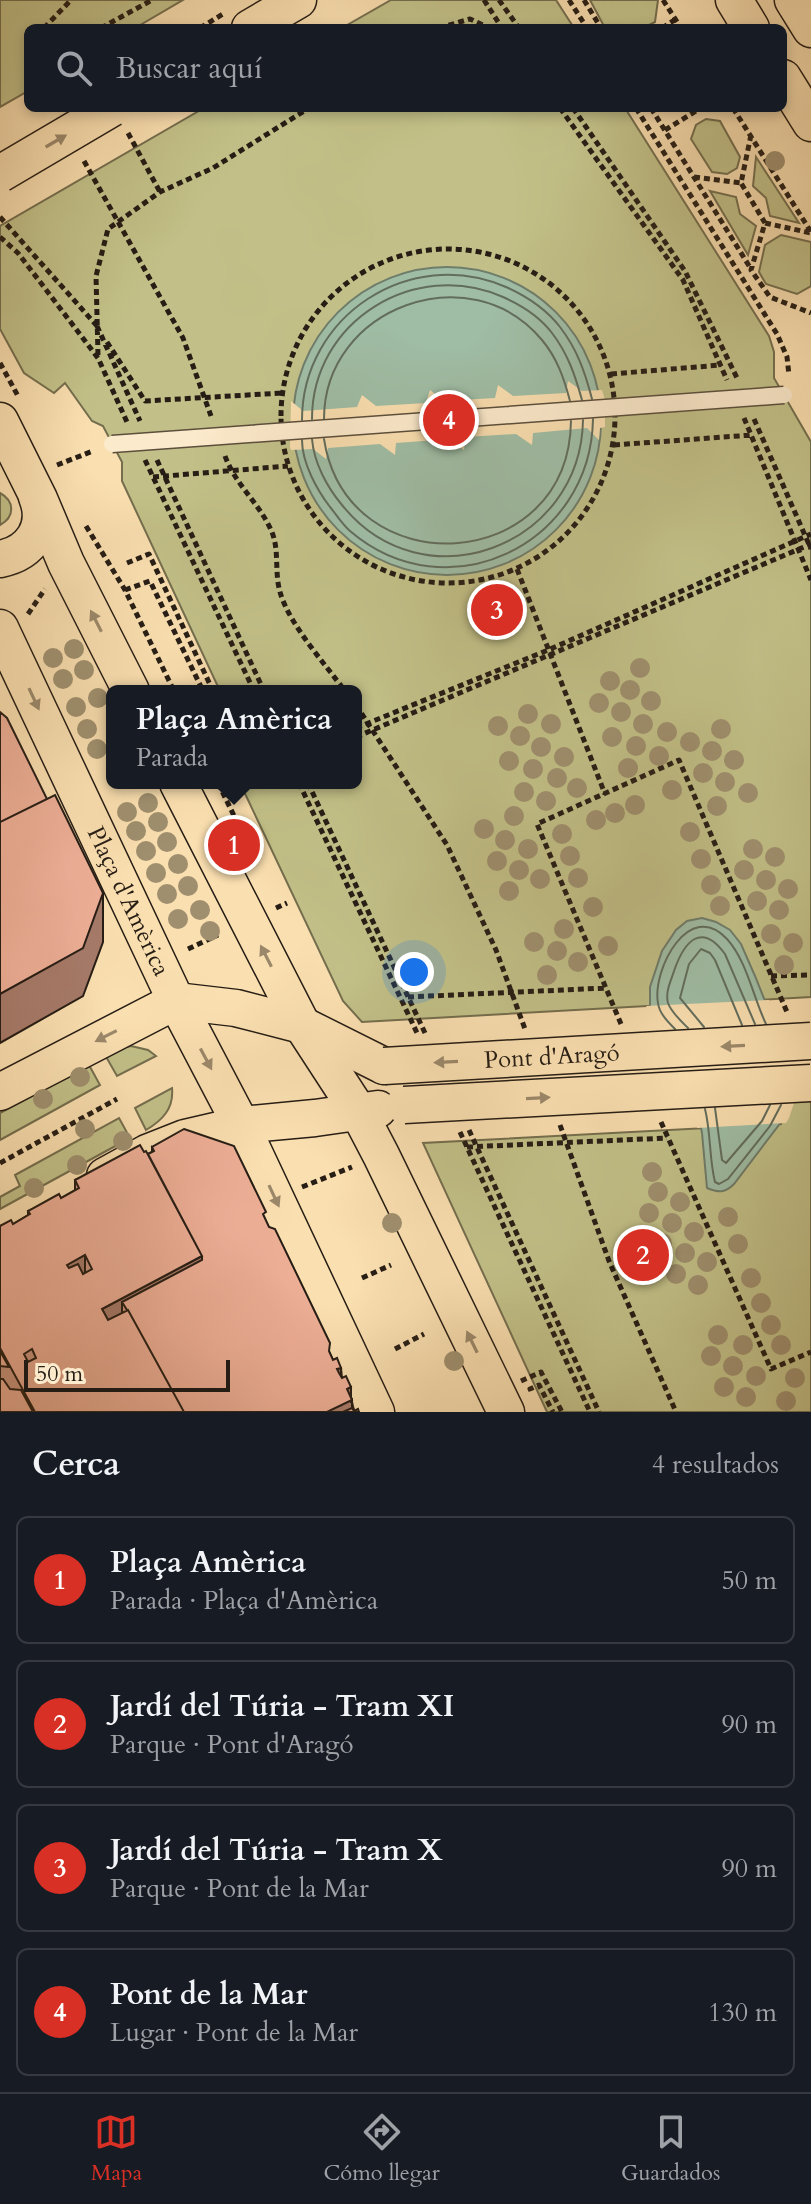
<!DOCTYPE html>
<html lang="es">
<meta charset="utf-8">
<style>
:root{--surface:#171b24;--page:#20242c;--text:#f1f3f6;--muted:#9ea1a6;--line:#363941;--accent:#d93025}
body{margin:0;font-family:Cardo,serif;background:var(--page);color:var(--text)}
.scale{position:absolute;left:24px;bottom:20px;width:206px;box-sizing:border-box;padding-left:8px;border:4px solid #261d15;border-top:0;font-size:22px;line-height:28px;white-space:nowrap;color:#261d15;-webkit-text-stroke:6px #fceacc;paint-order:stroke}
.you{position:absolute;left:414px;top:972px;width:28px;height:28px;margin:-20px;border:6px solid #fff;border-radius:50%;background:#1a73e8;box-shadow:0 0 0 12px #1a73e833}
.badge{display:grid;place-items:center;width:52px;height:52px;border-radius:50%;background:var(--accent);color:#fff;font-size:26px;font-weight:700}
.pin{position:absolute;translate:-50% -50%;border:4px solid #fff;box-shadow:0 2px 8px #0006}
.popup{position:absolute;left:106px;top:685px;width:256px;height:104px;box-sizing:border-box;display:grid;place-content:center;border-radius:12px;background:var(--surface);filter:drop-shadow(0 2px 6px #0005);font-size:26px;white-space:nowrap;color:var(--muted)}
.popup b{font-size:30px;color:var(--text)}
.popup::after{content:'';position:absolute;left:50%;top:100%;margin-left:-16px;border:16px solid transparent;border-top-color:var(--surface)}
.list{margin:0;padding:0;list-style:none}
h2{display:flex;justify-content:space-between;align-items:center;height:104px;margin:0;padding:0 32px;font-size:34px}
h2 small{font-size:26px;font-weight:400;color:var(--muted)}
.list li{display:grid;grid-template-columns:52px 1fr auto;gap:24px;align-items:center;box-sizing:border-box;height:128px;margin:0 16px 16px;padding:0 16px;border:2px solid var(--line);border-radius:12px}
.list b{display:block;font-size:30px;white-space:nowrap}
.list p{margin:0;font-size:26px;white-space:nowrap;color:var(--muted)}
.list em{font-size:26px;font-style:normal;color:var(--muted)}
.icon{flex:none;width:44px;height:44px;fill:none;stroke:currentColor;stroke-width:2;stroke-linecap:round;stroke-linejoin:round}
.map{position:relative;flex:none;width:811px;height:1412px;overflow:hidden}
.search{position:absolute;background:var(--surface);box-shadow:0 4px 12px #0003;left:24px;right:24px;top:24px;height:88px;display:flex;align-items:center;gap:20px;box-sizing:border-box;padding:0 28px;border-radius:12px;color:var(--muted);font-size:30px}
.sheet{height:680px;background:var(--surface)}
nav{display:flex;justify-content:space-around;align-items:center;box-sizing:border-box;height:112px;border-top:2px solid var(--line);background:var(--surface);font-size:22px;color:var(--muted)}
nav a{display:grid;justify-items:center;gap:4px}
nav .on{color:var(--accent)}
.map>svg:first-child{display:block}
</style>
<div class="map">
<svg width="811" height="1412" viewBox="0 0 811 1412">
<rect width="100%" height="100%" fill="#fadfb0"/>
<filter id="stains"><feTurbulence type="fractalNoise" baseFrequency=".0025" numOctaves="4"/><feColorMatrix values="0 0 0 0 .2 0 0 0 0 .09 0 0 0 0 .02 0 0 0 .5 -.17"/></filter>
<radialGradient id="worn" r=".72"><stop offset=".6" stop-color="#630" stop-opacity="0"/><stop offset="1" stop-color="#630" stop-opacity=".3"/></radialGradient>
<path fill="#c2c088" stroke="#746e4e" stroke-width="2" d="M 0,0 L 183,0 L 135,28 L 28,28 L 28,91 L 0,107 Z
M 391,0 L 556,0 L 574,28 L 342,28 Z
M 590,0 L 658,0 L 655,22 L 643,28 L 605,28 Z
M 204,108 L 625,108 L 769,336 L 774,352 L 774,378 L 811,442 L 811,997 L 362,1022 L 343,1001 L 240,783 L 356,783 L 356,691 L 220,691 L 122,481 L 122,462 L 103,426 L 92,421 L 65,383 L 54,393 L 24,373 L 0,329 L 0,226 Z
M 706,119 L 720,121 L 740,157 L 737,168 L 727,174 L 712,172 L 691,139 L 696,125 Z
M 756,157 L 799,223 L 770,216 L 766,198 L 753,186 Z
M 710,191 L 736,197 L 740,214 L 756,226 L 748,255 Z
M 781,235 L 811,242 L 811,286 L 797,294 L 766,284 L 759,272 L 765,245 Z
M 0,493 C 15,501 15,517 0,525 Z
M 131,1046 L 148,1050 L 156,1056 L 117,1076 L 105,1055 L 116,1049 Z
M 89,1065 L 100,1085 L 0,1140 L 0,1113 Z
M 795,1067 L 811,1103 L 811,1412 L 547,1412 L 423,1143 L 781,1124 Z
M 172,1088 C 174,1108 163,1120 146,1130 L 135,1108 Z
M 119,1118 L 130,1138 L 0,1209 L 0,1197 L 20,1186 L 15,1175 Z"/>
<path fill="#9fbda5" stroke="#6f7d6b" stroke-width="2" d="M293 421a154 154 0 1 1 308 0a154 154 0 1 1-308 0Z
M 702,918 L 716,922 L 730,930 L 741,944 L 755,976 L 771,1016 L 785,1117 L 734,1184 C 725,1193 719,1193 707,1188 L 702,1133 L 688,1060 L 650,1006 L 650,987 L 662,951 L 676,930 L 687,921 Z"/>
<path fill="#fadfb0" d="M 568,381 L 582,391 L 602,390 L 605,400 L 605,427 L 600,428 L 599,440 L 587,428 L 533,433 L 532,445 L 516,434 L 465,437 L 464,450 L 450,439 L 396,443 L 395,455 L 380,444 L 328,448 L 326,459 L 313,449 L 291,450 L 290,447 L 291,401 L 303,411 L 357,407 L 362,395 L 376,406 L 426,403 L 430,390 L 444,401 L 495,398 L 498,385 L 513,396 L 566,393 Z
M 769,1000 L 799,1065 L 799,1088 L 789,1118 L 786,1123 L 697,1128 L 681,1053 L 659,1030 L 646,1006 Z"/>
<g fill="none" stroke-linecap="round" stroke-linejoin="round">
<path stroke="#626d5d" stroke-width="2" d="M 312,419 C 312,321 415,258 503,297 C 521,305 540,317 552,333 C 568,354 575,375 582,400
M 324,419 C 324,307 471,254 542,340 C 557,358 564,378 570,401
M 302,420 C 302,316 410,245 506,287 C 526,296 546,309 560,327 C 577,349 585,372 592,399
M 312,439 C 314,463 327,487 342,505 C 423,606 581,547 583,420
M 324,439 C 347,587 569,575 571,421
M 302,440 C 302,463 317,490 330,507 C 336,514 342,524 350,531 C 447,614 591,545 593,419
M 704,1027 L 680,998 L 689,964 L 701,949 L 710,953 L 715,960 L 742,1025
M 688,1028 C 681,1021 671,1012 668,1003 C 665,992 671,981 674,971 C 684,942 701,921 725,954 L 755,1024
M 675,1029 C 668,1022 659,1013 658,1003 C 652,970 689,898 727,939 C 747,961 753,997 766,1024
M 715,1108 L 722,1160 L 726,1163 L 762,1121 L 770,1105
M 705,1109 C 711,1133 709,1158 715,1182 L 719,1184 L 728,1179 L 770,1126 L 781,1105"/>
<defs>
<g id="primary">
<path d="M 734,0 L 751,28"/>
<path d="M 793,0 L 811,29"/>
<path d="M 250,28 L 298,0"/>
<path d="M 783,78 L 811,123"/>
<path d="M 0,421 L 39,499 L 66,563 L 131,691"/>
<path d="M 0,559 C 31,553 49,527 37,497"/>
<path id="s1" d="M 0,628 L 176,1001 L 241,1125 L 376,1412"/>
<path d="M 178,783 L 302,1025 L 358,1111 L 381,1155 L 506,1412"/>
<path d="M 0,1092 L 176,1001 L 236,1008 L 302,1025 L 384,1066"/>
<path d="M 105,1176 L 147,1153 L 185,1138 L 241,1125 L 315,1118 L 378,1109"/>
</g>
</defs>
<use href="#primary" stroke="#261d15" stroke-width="39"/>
<path stroke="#261d15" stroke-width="5" stroke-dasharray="6 4" stroke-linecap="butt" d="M 484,0 L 502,28
M 499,0 L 519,28
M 569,0 L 587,28
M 584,0 L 601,28
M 663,0 L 681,28
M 44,28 L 71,0
M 101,28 L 152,0
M 200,28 L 223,14
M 439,28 L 470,19 L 489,28
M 662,28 L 676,19
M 560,108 L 683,280 L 727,380
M 573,108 L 685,271 L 738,380
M 636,108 L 777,334 L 787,357 L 789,375
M 651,108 L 751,269
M 733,108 L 811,232
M 665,130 L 701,108
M 128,133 L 160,192
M 751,135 L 741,183 L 765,223 L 751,270 L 770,297 L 811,313
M 84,161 L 183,338 L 211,416
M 694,177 L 741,183
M 0,217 L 98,327
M 765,223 L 811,233
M 0,237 L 18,253 L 98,358 L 127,422
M281 416a167 167 0 1 1 334 0a167 167 0 1 1-334 0Z
M 97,326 L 140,421
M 107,342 L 145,401 L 282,393
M 98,355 L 96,276 L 108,229 L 160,192 L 213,168 L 309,108
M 0,363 L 18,396
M 611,374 L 721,365
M 744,418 L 811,580
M 754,419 L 811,549
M 614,445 L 752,435
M 225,456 C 235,484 259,503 271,530 C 280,549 274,571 280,592 C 289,624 325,664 345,691
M 145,460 L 254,691
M 157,460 L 264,691
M 57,465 L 93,451
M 153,477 L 288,466
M 86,526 L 125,590 L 174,691
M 127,563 L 149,554 L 213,691
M 517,569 L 605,794
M 125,590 L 150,581 L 203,691
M 28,614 L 45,589
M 356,705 L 447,845 L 496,950 L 525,1029
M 356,728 L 548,650 L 811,534
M 356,737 L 811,544
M 218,783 L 240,828
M 247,783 L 250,783
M 299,783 L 418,1035
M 308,783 L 425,1033
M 276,908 L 287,903
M 188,949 L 218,935
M 771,976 L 811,975
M 408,997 L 607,988
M 621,1024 L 537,824 L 679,760 L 787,1012
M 661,1122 L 771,1369 L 811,1352
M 560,1125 L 609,1261 L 676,1412
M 469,1130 L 599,1412
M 460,1132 L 590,1412
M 467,1147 L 667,1138
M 0,1163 L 117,1099
M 302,1187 L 352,1167
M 362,1278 L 391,1265
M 395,1349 L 424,1334
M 521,1381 L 541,1372 L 562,1412
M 531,1391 L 530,1389 L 539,1385 L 553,1412"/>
<use href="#primary" stroke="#fadfb0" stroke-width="36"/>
<defs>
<path id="pedestrian-bridge" d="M 112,444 L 784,395"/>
<g id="primary-bridge">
<path d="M 0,174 L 112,108"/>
<path id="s2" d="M 384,1066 L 811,1041"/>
<path d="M 404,1105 L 811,1083"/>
</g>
</defs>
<use href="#pedestrian-bridge" stroke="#5b4e3c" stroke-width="19" stroke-linecap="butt"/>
<use href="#primary-bridge" stroke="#261d15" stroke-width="39" stroke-linecap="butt"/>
<use href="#pedestrian-bridge" stroke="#fceacc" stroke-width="16"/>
<use href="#primary-bridge" stroke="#fadfb0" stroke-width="36"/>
</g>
<g fill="#9f8f6e">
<circle cx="775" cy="161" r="10"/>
<circle cx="74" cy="649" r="10"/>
<circle cx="53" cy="658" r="10"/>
<circle cx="640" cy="668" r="10"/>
<circle cx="84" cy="670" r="10"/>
<circle cx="63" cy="679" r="10"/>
<circle cx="610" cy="681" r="10"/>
<circle cx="630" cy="690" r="10"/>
<circle cx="98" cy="698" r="10"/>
<circle cx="651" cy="701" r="10"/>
<circle cx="599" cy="703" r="10"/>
<circle cx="76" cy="707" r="10"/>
<circle cx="621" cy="712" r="10"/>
<circle cx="528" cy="714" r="10"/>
<circle cx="551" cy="724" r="10"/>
<circle cx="643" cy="724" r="10"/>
<circle cx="498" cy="726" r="10"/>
<circle cx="87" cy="729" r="10"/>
<circle cx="721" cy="729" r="10"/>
<circle cx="667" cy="732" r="10"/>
<circle cx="520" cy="736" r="10"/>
<circle cx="612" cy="737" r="10"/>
<circle cx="690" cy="742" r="10"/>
<circle cx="636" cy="746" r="10"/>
<circle cx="541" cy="747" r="10"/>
<circle cx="97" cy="749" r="10"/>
<circle cx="712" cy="751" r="10"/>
<circle cx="659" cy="756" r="10"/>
<circle cx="564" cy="757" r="10"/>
<circle cx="734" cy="760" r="10"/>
<circle cx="509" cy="761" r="10"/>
<circle cx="628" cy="768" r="10"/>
<circle cx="533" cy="769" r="10"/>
<circle cx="703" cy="773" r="10"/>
<circle cx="557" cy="778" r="10"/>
<circle cx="725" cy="782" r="10"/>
<circle cx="577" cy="788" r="10"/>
<circle cx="672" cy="790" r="10"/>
<circle cx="524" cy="792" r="10"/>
<circle cx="748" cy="793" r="10"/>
<circle cx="546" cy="801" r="10"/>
<circle cx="148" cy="803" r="10"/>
<circle cx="635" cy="805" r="10"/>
<circle cx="717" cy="806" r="10"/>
<circle cx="127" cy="812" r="10"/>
<circle cx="615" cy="813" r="10"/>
<circle cx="514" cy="816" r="10"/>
<circle cx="596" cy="820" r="10"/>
<circle cx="158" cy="822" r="10"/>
<circle cx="484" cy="829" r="10"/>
<circle cx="136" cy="831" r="10"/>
<circle cx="690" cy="832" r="10"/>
<circle cx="562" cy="834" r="10"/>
<circle cx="505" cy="840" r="10"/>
<circle cx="167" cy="842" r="10"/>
<circle cx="528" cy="849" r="10"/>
<circle cx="753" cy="849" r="10"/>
<circle cx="146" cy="851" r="10"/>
<circle cx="570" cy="856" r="10"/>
<circle cx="775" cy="857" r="10"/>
<circle cx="701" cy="859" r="10"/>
<circle cx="497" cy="861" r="10"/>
<circle cx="178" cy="864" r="10"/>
<circle cx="519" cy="870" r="10"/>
<circle cx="744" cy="870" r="10"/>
<circle cx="156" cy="873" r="10"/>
<circle cx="578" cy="878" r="10"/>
<circle cx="540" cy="879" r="10"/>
<circle cx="766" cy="880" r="10"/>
<circle cx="711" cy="885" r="10"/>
<circle cx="188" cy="886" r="10"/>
<circle cx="788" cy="889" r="10"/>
<circle cx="509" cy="891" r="10"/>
<circle cx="167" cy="894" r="10"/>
<circle cx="757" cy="901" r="10"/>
<circle cx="720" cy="906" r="10"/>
<circle cx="593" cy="907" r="10"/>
<circle cx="200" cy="910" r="10"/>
<circle cx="779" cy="910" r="10"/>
<circle cx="178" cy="919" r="10"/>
<circle cx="564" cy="929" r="10"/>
<circle cx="210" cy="931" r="10"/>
<circle cx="771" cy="934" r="10"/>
<circle cx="534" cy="942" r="10"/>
<circle cx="793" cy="943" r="10"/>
<circle cx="608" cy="946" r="10"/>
<circle cx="557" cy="951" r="10"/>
<circle cx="578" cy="962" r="10"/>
<circle cx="784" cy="965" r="10"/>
<circle cx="547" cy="975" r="10"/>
<circle cx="80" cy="1077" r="10"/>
<circle cx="43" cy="1099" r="10"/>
<circle cx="85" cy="1129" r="10"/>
<circle cx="123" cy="1141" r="10"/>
<circle cx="77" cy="1165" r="10"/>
<circle cx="652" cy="1172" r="10"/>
<circle cx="34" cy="1188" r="10"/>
<circle cx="658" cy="1192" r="10"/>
<circle cx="680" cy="1202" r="10"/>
<circle cx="649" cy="1213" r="10"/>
<circle cx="728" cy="1217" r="10"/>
<circle cx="392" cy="1223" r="10"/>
<circle cx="672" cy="1223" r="10"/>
<circle cx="694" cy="1232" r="10"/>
<circle cx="662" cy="1243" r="10"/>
<circle cx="738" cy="1244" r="10"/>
<circle cx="685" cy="1253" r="10"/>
<circle cx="707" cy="1262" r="10"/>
<circle cx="676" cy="1274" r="10"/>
<circle cx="751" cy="1278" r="10"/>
<circle cx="698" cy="1285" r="10"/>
<circle cx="761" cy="1303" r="10"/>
<circle cx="771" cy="1325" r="10"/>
<circle cx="718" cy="1335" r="10"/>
<circle cx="743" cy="1345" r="10"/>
<circle cx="781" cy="1345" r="10"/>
<circle cx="711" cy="1356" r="10"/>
<circle cx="454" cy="1361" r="10"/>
<circle cx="733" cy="1366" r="10"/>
<circle cx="756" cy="1376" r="10"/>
<circle cx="795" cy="1378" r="10"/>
<circle cx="724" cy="1387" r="10"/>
<circle cx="746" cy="1397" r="10"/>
<circle cx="786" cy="1401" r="10"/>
</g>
<path fill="#cc9681" stroke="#261d15" stroke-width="2" d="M 152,1147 L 266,1222 L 333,1360 L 341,1368 L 342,1378 L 351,1397 L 354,1411 L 359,1412 L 0,1412 L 0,1226 L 13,1224 L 28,1215 L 28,1211 L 61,1198 L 75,1190 L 75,1180 L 144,1152 L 148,1154 L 152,1152 Z"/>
<path fill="#a67a69" stroke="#261d15" stroke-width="2" d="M 103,893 L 103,942 L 83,996 L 0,1043 L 0,994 Z
M 85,1255 L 85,1303 L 67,1265 Z
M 202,1256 L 202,1303 L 122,1302 L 122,1346 L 102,1309 Z
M 341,1368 L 341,1406 L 347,1389 L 351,1387 L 351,1401 L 352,1400 L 352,1412 L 327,1412 L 337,1369 Z"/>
<path fill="#edae96" stroke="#261d15" stroke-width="2" fill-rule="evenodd" d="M 0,712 L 7,718 L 47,799 L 0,822 Z
M 55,795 L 103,893 L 83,948 L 0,994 L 0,822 Z
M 184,1129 L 234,1146 L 266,1212 L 263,1214 L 269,1227 L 275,1229 L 330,1343 L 329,1351 L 333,1360 L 337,1358 L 341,1368 L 337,1369 L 339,1373 L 342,1378 L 346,1376 L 351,1387 L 347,1389 L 352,1400 L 327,1412 L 184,1412 L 128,1310 L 127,1310 L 122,1302 L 202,1260 L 202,1256 L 148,1154 L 154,1151 L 152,1147 Z
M 140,1145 L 144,1152 L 146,1151 L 202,1256 L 102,1309 L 108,1320 L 128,1310 L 184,1412 L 35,1412 L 0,1348 L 0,1226 L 11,1220 L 13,1224 L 30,1214 L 28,1211 L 59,1194 L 61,1198 L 79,1188 L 75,1180 ZM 85,1255 L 92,1269 L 83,1274 L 78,1264 L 69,1268 L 67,1265 ZM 32,1349 L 36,1358 L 28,1362 L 24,1354 Z
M 0,1351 L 9,1367 L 0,1366 Z
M 0,1379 L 3,1379 L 10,1389 L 21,1390 L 33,1412 L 0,1412 Z
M 352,1408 L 354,1411 L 358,1409 L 359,1412 L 343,1412 Z"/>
<defs><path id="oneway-solid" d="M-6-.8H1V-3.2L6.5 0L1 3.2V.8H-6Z" transform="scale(2)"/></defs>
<g fill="#9b886a">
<use href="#oneway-solid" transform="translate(56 141) rotate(-30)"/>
<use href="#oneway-solid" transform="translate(96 621) rotate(-117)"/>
<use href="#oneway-solid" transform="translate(34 699) rotate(65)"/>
<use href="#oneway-solid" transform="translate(266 956) rotate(-117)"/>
<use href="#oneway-solid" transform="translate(106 1036) rotate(153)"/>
<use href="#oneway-solid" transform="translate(733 1046) rotate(177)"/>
<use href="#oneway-solid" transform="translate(206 1059) rotate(62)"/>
<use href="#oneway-solid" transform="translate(446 1062) rotate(177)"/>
<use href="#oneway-solid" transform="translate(538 1098) rotate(-3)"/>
<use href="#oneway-solid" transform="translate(274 1196) rotate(65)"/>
<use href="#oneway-solid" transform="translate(472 1342) rotate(-116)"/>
</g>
<g text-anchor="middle" stroke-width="6" stroke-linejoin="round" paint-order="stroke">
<g font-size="24" fill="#261d15" stroke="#fceacc">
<text dy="8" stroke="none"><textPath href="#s1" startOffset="302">Plaça d'Amèrica</textPath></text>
<text dy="8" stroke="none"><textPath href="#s2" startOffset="168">Pont d'Aragó</textPath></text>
</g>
</g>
<rect width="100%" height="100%" filter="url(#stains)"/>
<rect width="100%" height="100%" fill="url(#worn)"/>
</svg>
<div class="scale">50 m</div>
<div class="you"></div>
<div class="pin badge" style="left:234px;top:845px">1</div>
<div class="popup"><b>Plaça Amèrica</b>Parada</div>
<div class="pin badge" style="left:643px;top:1255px">2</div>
<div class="pin badge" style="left:497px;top:610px">3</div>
<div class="pin badge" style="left:449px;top:420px">4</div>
<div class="search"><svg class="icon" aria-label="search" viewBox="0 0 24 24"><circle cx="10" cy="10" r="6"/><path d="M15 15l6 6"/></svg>Buscar aquí</div>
</div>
<section class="sheet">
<h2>Cerca<small>4 resultados</small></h2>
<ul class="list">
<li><span class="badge">1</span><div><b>Plaça Amèrica</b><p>Parada · Plaça d'Amèrica</p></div><em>50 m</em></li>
<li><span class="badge">2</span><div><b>Jardí del Túria - Tram XI</b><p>Parque · Pont d'Aragó</p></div><em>90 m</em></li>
<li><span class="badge">3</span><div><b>Jardí del Túria - Tram X</b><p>Parque · Pont de la Mar</p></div><em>90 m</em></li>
<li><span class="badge">4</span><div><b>Pont de la Mar</b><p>Lugar · Pont de la Mar</p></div><em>130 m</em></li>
</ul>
</section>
<nav>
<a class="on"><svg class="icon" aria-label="map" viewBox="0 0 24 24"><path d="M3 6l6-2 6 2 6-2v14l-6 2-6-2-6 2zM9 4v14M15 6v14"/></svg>Mapa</a>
<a><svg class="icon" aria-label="directions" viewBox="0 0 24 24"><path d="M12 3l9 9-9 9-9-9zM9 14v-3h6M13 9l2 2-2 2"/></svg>Cómo llegar</a>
<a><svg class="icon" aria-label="saved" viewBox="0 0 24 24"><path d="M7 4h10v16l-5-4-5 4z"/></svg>Guardados</a>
</nav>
